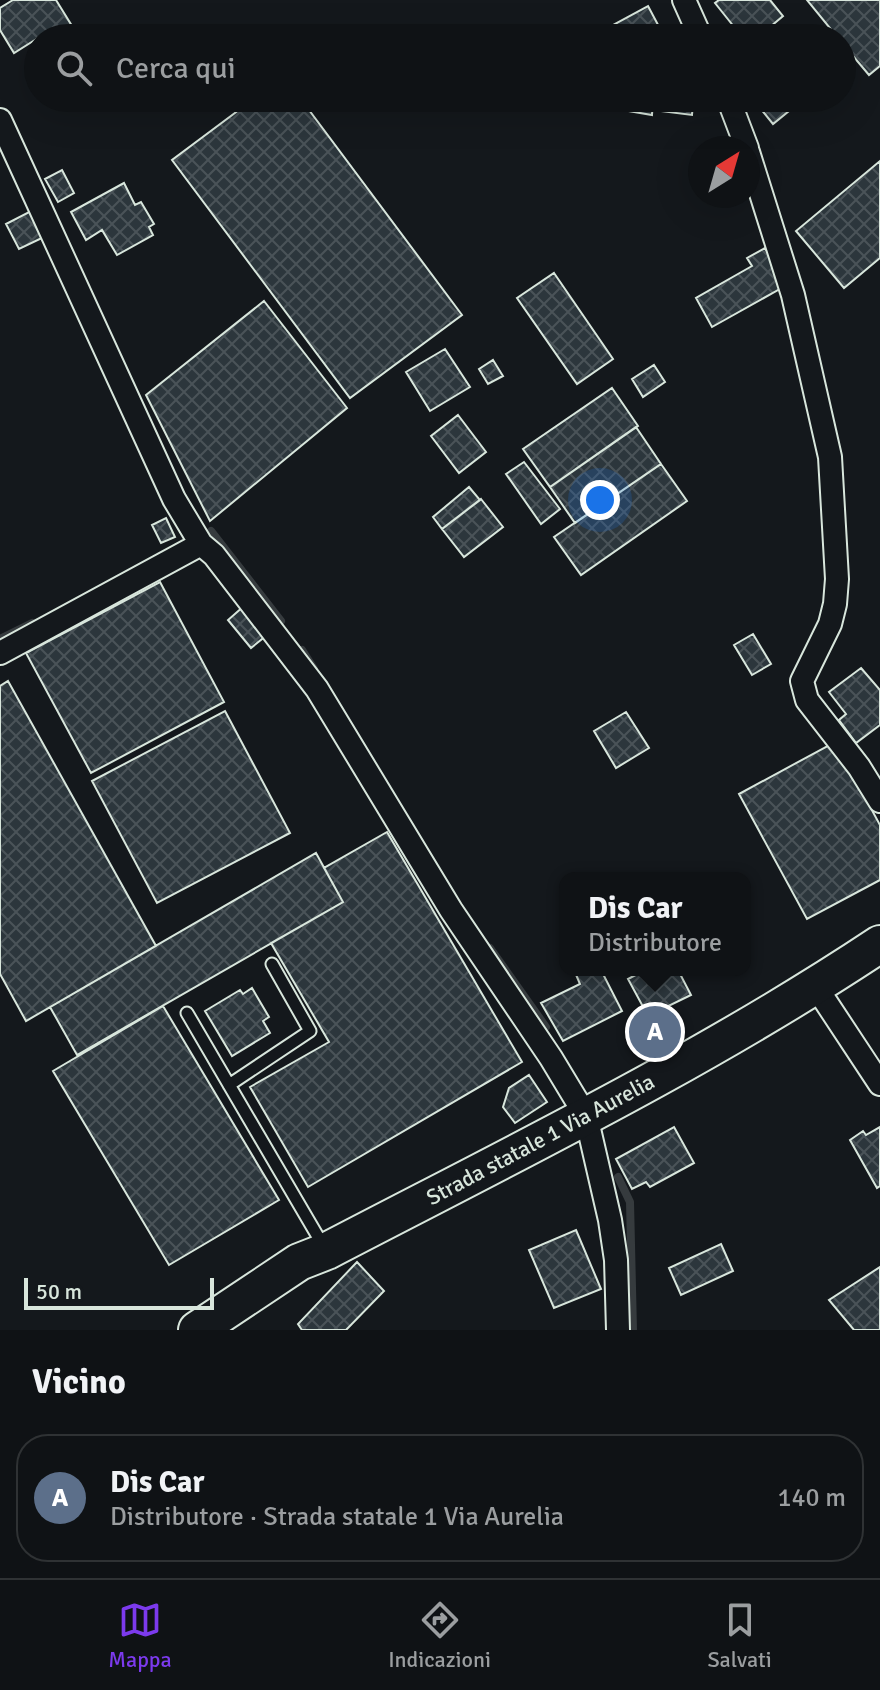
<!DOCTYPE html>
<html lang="it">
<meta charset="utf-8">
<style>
:root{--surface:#0f1215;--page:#181b1e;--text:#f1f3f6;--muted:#9b9ea0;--line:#2f3234;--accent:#7c3aed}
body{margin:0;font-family:Signika,sans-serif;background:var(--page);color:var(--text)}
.compass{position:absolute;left:688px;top:136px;width:72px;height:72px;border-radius:50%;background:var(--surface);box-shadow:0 8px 32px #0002;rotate:37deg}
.scale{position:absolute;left:24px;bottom:20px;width:190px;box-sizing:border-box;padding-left:8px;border:4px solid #d8e6dc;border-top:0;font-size:22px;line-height:28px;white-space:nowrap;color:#d8e6dc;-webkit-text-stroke:6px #14181c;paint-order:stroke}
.you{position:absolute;left:600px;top:500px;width:28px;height:28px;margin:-20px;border:6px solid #fff;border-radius:50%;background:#1a73e8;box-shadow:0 0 0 12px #1a73e833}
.badge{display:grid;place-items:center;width:52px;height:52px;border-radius:50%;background:var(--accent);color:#fff;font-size:26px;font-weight:700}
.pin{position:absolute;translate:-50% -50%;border:4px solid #fff;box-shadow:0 2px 8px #0006}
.popup{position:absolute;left:559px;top:872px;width:192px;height:104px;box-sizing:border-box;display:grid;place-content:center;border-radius:16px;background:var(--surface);filter:drop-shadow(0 2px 6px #0005);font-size:26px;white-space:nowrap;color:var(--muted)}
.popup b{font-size:30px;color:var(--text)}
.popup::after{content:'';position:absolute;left:50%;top:100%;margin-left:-16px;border:16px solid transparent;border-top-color:var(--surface)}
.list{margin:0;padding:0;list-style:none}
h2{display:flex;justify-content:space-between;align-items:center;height:104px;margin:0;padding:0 32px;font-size:34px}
h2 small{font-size:26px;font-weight:400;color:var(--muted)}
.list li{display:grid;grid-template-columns:52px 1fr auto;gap:24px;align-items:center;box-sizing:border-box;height:128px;margin:0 16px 16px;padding:0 16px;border:2px solid var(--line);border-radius:32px}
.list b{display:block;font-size:30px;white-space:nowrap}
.list p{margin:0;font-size:26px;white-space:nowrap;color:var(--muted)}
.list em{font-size:26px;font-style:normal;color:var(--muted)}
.icon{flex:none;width:44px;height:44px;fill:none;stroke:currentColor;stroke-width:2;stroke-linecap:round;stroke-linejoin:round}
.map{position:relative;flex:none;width:880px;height:1330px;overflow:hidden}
.search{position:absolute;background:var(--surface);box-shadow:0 8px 32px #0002;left:24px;right:24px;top:24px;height:88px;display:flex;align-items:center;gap:20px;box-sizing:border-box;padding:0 28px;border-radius:44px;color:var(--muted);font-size:30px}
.sheet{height:248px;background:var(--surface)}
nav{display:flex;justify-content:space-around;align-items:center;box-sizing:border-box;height:112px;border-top:2px solid var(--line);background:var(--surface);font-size:22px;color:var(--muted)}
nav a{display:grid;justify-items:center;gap:4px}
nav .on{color:var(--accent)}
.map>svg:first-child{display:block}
</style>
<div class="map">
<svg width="880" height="1330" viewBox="0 0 880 1330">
<defs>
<pattern id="building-cross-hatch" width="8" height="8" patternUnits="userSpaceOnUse" patternTransform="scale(2)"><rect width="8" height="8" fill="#2c363c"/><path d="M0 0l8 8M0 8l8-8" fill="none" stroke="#4a5358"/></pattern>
</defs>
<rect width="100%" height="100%" fill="#14181c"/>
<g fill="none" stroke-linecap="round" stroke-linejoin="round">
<path stroke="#363b3e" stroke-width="8" d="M 211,531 L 281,621
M 0,639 L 32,623
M 302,650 L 314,669
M 490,948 L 546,1027
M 618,1177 L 630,1202 L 633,1330"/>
</g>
<path fill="url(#building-cross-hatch)" stroke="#d8e6dc" stroke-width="2" d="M 13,0 L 56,0 L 72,26 L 51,38 L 44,35 L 38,38 L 14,53 L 0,30 L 0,8 Z
M 719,0 L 770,0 L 783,16 L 757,38 L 743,38 L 715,3 Z
M 807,0 L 880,0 L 880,66 L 869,75 L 842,43 L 842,38 L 838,38 Z
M 648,6 L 665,38 L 610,38 L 616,34 L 611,26 Z
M 255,98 L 300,98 L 462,315 L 350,398 L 172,160 Z
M 623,98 L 653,99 L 652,115 L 622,110 Z
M 752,98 L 805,98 L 773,124 Z
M 653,99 L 693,103 L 692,115 L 652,110 Z
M 880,161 L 880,258 L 844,288 L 796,231 Z
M 62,170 L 74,193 L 58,202 L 45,179 Z
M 124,183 L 135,205 L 141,202 L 154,224 L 149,227 L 153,235 L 117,255 L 102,230 L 86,240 L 71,212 Z
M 31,211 L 44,237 L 19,249 L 6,224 Z
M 765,248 L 787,285 L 712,327 L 696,298 L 752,266 L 747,258 Z
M 554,273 L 613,359 L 577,384 L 517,298 Z
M 264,301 L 347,408 L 210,521 L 146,395 Z
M 445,349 L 470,387 L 430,411 L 406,372 Z
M 493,360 L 503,376 L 488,384 L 479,369 Z
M 654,365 L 665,382 L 643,397 L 632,379 Z
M 612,388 L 638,426 L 550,487 L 523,449 Z
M 458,415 L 486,452 L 459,473 L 431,436 Z
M 636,427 L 661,464 L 575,523 L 550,487 Z
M 524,462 L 560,509 L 541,524 L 506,474 Z
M 661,464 L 687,501 L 581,575 L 554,537 Z
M 469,487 L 480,500 L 442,529 L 433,517 Z
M 481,499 L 503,527 L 464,557 L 442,529 Z
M 166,518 L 175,537 L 161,543 L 152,525 Z
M 160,582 L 224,702 L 91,773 L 26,653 Z
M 244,606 L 267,635 L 251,648 L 228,620 Z
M 753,634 L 771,664 L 752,675 L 734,645 Z
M 861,668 L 880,690 L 880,725 L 856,743 L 839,720 L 846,714 L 829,692 Z
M 8,681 L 156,946 L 26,1021 L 0,974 L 0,686 Z
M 225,711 L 290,833 L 157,903 L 92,781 Z
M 626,712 L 649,748 L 616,768 L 594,731 Z
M 835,742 L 880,825 L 880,880 L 807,919 L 739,794 Z
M 387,832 L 522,1062 L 308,1187 L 250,1087 L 329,1042 L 271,943 L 343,902 L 324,868 Z
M 316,853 L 343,902 L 77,1055 L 50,1007 Z
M 574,970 L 601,970 L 622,1011 L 563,1041 L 541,1003 L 580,984 Z
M 678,970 L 691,995 L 648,1016 L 628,979 L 645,970 Z
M 252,988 L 269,1017 L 263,1021 L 270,1033 L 232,1056 L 205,1011 L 240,990 L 243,994 Z
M 163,1006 L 279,1200 L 169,1265 L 53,1071 Z
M 662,1016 L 671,1037 L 644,1050 L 634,1029 Z
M 529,1075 L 547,1102 L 515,1123 L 503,1107 L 509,1088 Z
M 674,1127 L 694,1163 L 650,1187 L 646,1182 L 632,1189 L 616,1159 Z
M 880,1127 L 880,1186 L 877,1188 L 850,1140 L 863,1131 L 866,1135 Z
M 576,1230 L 601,1289 L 554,1308 L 529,1250 Z
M 721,1244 L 733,1271 L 681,1295 L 669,1268 Z
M 357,1262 L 384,1291 L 346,1330 L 302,1330 L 298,1324 Z
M 880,1267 L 880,1330 L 854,1330 L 829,1300 Z"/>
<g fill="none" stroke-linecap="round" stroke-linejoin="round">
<defs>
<path id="service" d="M 187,1013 L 324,1247
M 229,1085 L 310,1031 L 272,964"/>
<path id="minor" d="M 684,0 L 701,38
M 728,98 L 747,148
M 0,120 L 174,499 L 201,544 L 214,555 L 317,689 L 451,910 L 551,1058 L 586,1116 L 610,1220 L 616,1260 L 618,1330
M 748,152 L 793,295 L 830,457 L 837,579 L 835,604 L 830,624 L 802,681 L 807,700 L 859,767 L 880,801
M 0,653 L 201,544
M 816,987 L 880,1084"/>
<path id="primary" d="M 197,1330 L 299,1262 L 327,1251 C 513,1154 704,1061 880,944"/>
</defs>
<use href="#service" stroke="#d8e6dc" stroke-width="15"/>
<use href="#minor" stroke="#d8e6dc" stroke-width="26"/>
<use href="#primary" stroke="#d8e6dc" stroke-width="40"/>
<use href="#service" stroke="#14181c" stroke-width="11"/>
<use href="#minor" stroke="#14181c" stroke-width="22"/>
<use href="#primary" stroke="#14181c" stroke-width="36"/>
</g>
<g text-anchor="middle" stroke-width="6" stroke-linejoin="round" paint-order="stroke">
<g font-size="22" fill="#d8e6dc" stroke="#14181c">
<text transform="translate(540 1139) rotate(-28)" y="8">Strada statale 1 Via Aurelia</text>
</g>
</g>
</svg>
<svg class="compass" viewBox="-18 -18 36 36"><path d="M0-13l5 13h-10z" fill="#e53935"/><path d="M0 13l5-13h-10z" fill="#9b9ea0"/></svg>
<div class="scale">50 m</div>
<div class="you"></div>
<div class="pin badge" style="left:655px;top:1032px;background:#5c6f8a">A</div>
<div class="popup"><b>Dis Car</b>Distributore</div>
<div class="search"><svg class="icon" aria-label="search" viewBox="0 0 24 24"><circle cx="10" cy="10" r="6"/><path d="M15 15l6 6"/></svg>Cerca qui</div>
</div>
<section class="sheet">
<h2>Vicino<small></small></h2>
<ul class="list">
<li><span class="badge" style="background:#5c6f8a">A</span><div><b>Dis Car</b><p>Distributore · Strada statale 1 Via Aurelia</p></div><em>140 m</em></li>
</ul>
</section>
<nav>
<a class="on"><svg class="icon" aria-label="map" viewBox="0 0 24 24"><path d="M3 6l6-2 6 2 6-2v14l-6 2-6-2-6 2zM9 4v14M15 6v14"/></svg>Mappa</a>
<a><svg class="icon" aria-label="directions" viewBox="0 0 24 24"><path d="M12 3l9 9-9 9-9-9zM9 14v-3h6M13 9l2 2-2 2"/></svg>Indicazioni</a>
<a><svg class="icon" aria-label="saved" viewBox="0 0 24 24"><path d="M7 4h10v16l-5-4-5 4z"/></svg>Salvati</a>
</nav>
